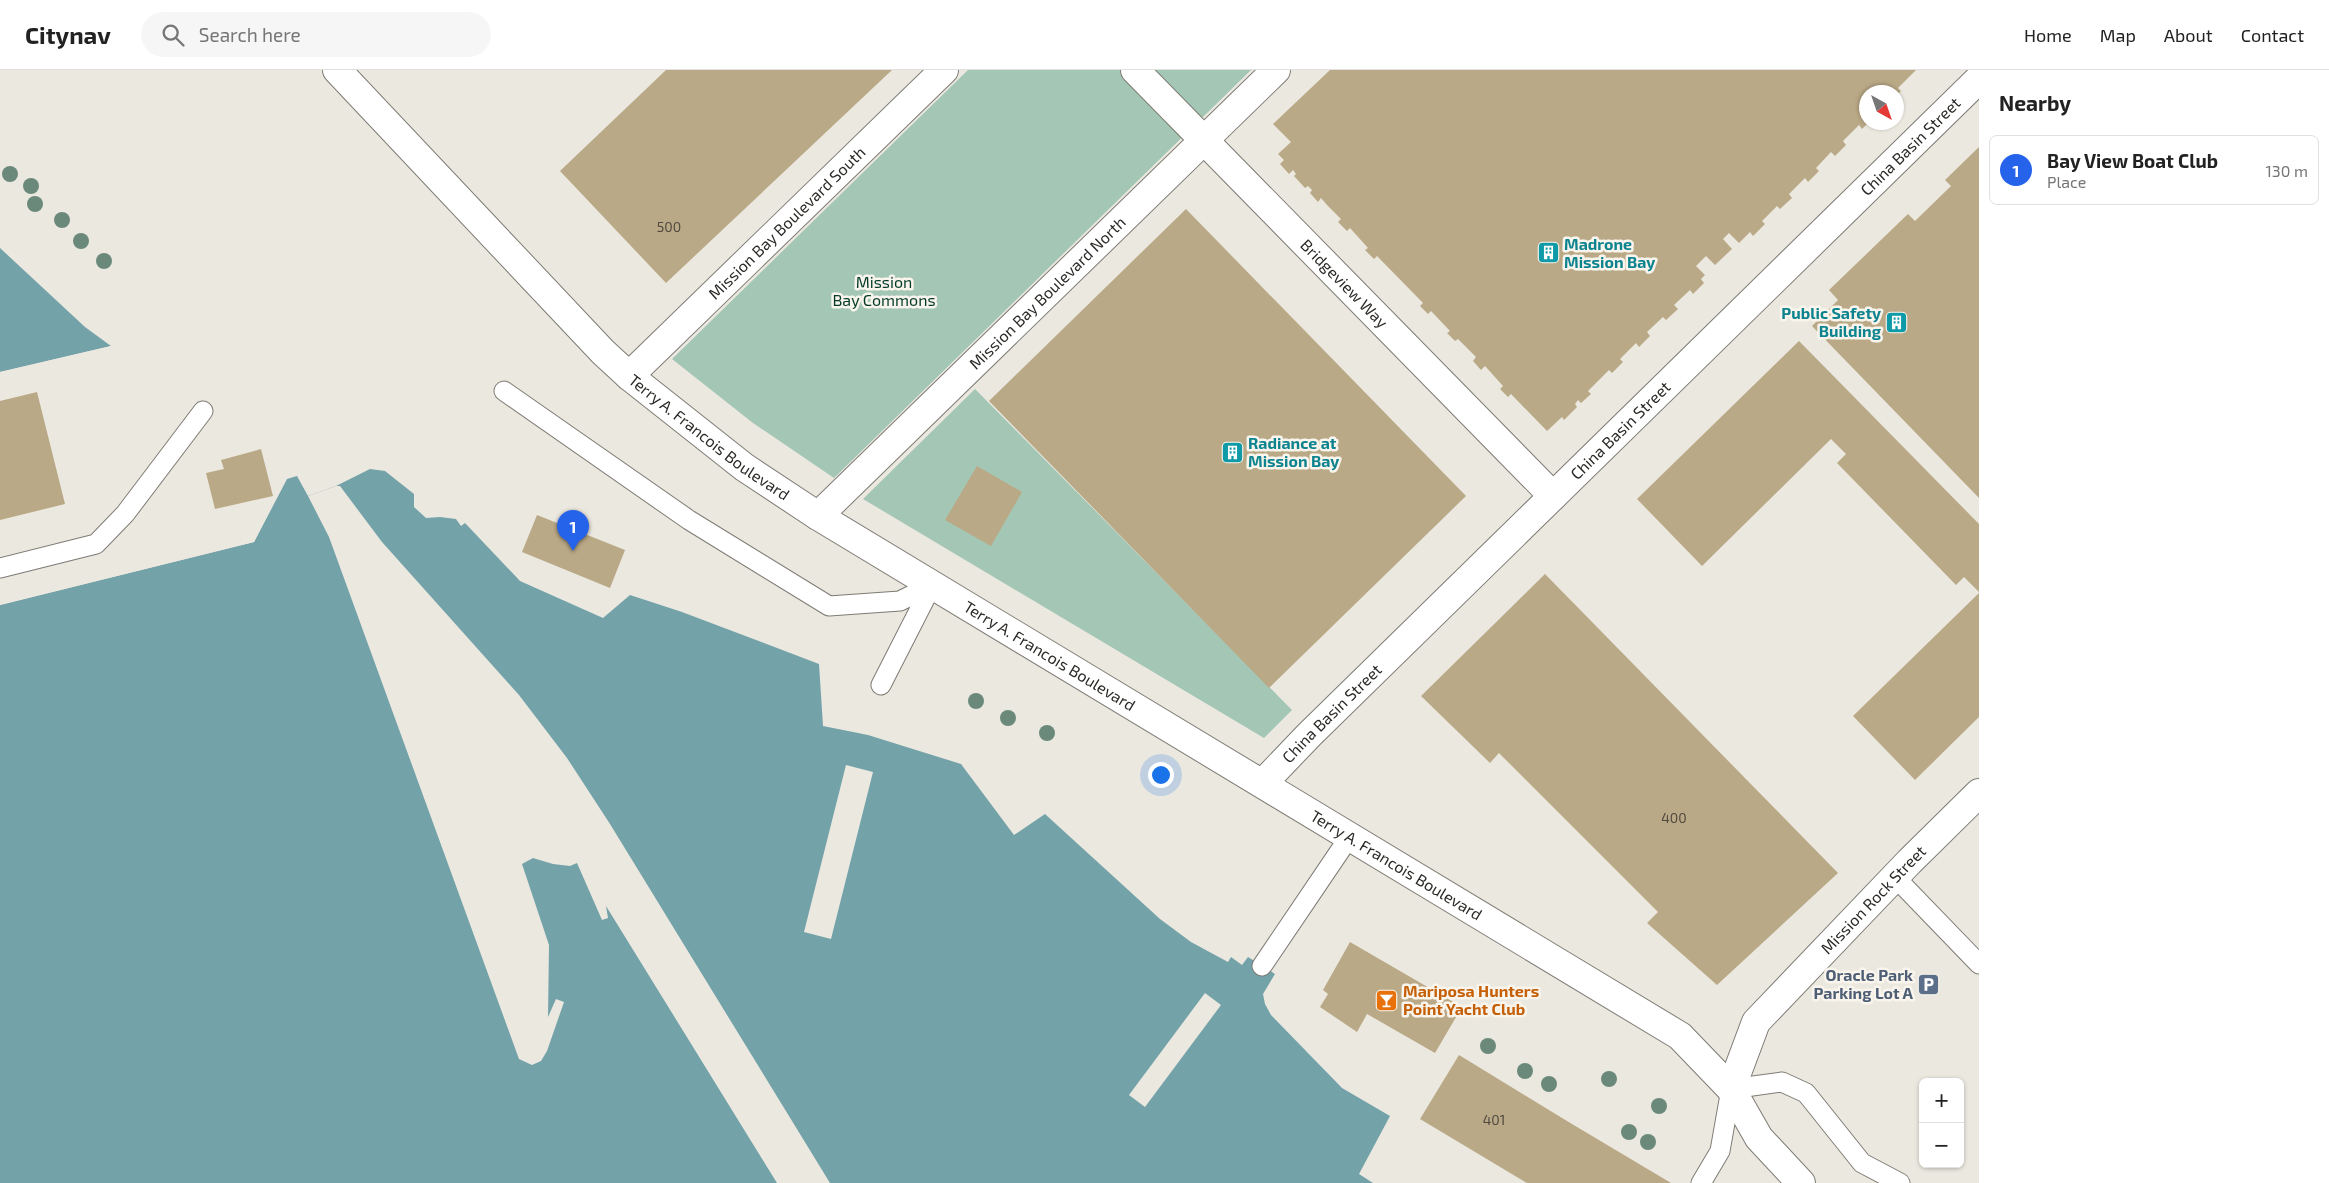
<!DOCTYPE html>
<meta charset="utf-8">
<style>
:root{--surface:#fff;--page:#f6f6f6;--text:#222;--muted:#767676;--line:#e0e0e0;--accent:#2563eb}
body{margin:0;font-family:"Exo 2",sans-serif;background:var(--page);color:var(--text)}
.controls{position:absolute;right:15px;bottom:15px;display:grid;overflow:hidden;border-radius:8px;box-shadow:0 1px 4px #0004}
.controls button{width:45px;height:45px;display:grid;place-items:center;padding:0;border:0;border-bottom:1px solid var(--line);background:var(--surface);color:var(--text);font:25px sans-serif}
.compass{position:absolute;left:1859px;top:15px;width:45px;height:45px;border-radius:50%;background:var(--surface);box-shadow:0 1px 4px #0004;rotate:140deg}
.you{position:absolute;left:1160px;top:704px;width:18px;height:18px;margin:-12px;border:4px solid #fff;border-radius:50%;background:#1a73e8;box-shadow:0 0 0 8px #1a73e833}
.badge{display:grid;place-items:center;width:32px;height:32px;border-radius:50%;background:var(--accent);color:#fff;font-size:16px;font-weight:700}
.pin{position:absolute;translate:-50% -41px;filter:drop-shadow(0 1px 2px #0008)}
.pin::after{content:'';position:absolute;top:26px;width:18px;height:15px;background:inherit;clip-path:polygon(0 0,100% 0,50% 100%)}
.list{margin:0;padding:0;list-style:none}
h2{display:flex;justify-content:space-between;align-items:center;height:65px;margin:0;padding:0 20px;font-size:21px}
h2 small{font-size:16px;font-weight:400;color:var(--muted)}
.list li{display:grid;grid-template-columns:32px 1fr auto;gap:15px;align-items:center;box-sizing:border-box;height:70px;margin:0 10px 10px;padding:0 10px;border:1px solid var(--line);border-radius:8px}
.list b{display:block;font-size:19px;white-space:nowrap}
.list p{margin:0;font-size:16px;white-space:nowrap;color:var(--muted)}
.list em{font-size:16px;font-style:normal;color:var(--muted)}
.icon{flex:none;width:28px;height:28px;fill:none;stroke:currentColor;stroke-width:2;stroke-linecap:round;stroke-linejoin:round}
.map{position:relative;flex:none;width:1979px;height:1113px;overflow:hidden}
header{display:flex;align-items:center;gap:30px;box-sizing:border-box;height:70px;padding:0 25px;background:var(--surface);border-bottom:1px solid var(--line)}
header strong{font-size:24px}
nav{display:flex;gap:28px;margin-inline-start:auto;font-size:18px}
.search{width:350px;height:45px;background:var(--page);display:flex;align-items:center;gap:12px;box-sizing:border-box;padding:0 18px;border-radius:28px;color:var(--muted);font-size:19px}
main{display:flex}
aside{flex:1;background:var(--surface)}
.map>svg:first-child{display:block}
</style>
<header>
<strong>Citynav</strong>
<div class="search"><svg class="icon" aria-label="search" viewBox="0 0 24 24"><circle cx="10" cy="10" r="6"/><path d="M15 15l6 6"/></svg>Search here</div>
<nav><a>Home</a><a>Map</a><a>About</a><a>Contact</a></nav>
</header>
<main>
<div class="map">
<svg width="1979" height="1113" viewBox="0 0 1979 1113">
<rect width="100%" height="100%" fill="#ebe8e0"/>
<path fill="#a4c6b5" d="M 968,0 L 1251,0 L 834,408 L 753,353 L 672,289 Z
M 975,319 L 1292,640 L 1264,668 L 863,429 Z"/>
<path fill="#73a2a9" d="M 0,178 L 85,257 L 111,276 L 0,302 Z
M 370,399 L 385,401 L 414,424 L 414,437 L 426,448 L 440,447 L 456,449 L 461,456 L 465,453 L 520,511 L 603,548 L 630,525 L 682,542 L 819,594 L 823,656 L 868,665 L 961,694 L 1014,765 L 1045,744 L 1160,849 L 1191,872 L 1228,892 L 1231,887 L 1242,895 L 1248,887 L 1275,904 L 1263,924 L 1265,934 L 1271,945 L 1342,1018 L 1390,1046 L 1359,1104 L 1373,1113 L 0,1113 L 0,535 L 254,472 L 287,409 L 297,406 L 308,426 L 336,416 Z"/>
<path fill="#ebe8e0" d="M 111,276 L 113,277 L 0,305 L 0,302 Z
M 288,406 L 254,472 L 0,535 L 0,532 L 253,470 L 285,408 Z
M 336,416 L 340,416 L 382,472 L 519,625 L 567,688 L 610,754 L 830,1113 L 777,1113 L 606,836 L 608,848 L 602,850 L 577,793 L 570,796 L 553,794 L 533,788 L 522,794 L 549,875 L 548,947 L 556,929 L 564,932 L 547,981 L 541,991 L 532,995 L 519,989 L 329,467 L 308,426 Z
M 846,695 L 873,702 L 831,869 L 804,862 Z
M 1205,923 L 1221,935 L 1145,1037 L 1129,1025 Z"/>
<path fill="#baa986" d="M 666,0 L 892,0 L 666,213 L 560,101 Z
M 1330,0 L 1916,0 L 1898,18 L 1901,21 L 1896,26 L 1896,22 L 1866,22 L 1866,52 L 1869,52 L 1862,59 L 1859,55 L 1843,71 L 1846,75 L 1835,86 L 1831,82 L 1816,98 L 1819,101 L 1808,112 L 1805,108 L 1789,124 L 1792,128 L 1780,139 L 1777,136 L 1762,151 L 1765,154 L 1753,166 L 1750,162 L 1739,173 L 1729,163 L 1723,169 L 1732,179 L 1715,195 L 1706,186 L 1696,196 L 1705,205 L 1701,209 L 1704,213 L 1693,224 L 1690,220 L 1674,235 L 1678,239 L 1666,250 L 1663,247 L 1647,262 L 1650,266 L 1639,277 L 1636,273 L 1620,289 L 1623,292 L 1612,303 L 1609,300 L 1588,321 L 1591,324 L 1581,333 L 1578,330 L 1575,334 L 1577,337 L 1564,350 L 1562,347 L 1547,361 L 1511,324 L 1508,327 L 1500,319 L 1503,316 L 1485,296 L 1481,300 L 1473,291 L 1476,287 L 1458,269 L 1455,271 L 1447,263 L 1450,261 L 1431,241 L 1428,244 L 1420,236 L 1423,233 L 1377,186 L 1374,189 L 1365,180 L 1368,178 L 1350,158 L 1347,161 L 1338,152 L 1341,149 L 1327,135 L 1321,128 L 1318,132 L 1310,123 L 1312,120 L 1308,116 L 1305,118 L 1294,106 L 1296,104 L 1293,100 L 1289,104 L 1280,94 L 1284,90 L 1278,84 L 1291,72 L 1273,54 Z
M 1979,77 L 1979,428 L 1812,256 L 1838,230 L 1829,220 L 1908,144 L 1915,151 L 1951,116 L 1945,110 Z
M 1186,139 L 1466,426 L 1269,618 L 989,331 Z
M 1799,271 L 1979,454 L 1979,522 L 1964,507 L 1956,515 L 1837,393 L 1846,384 L 1831,369 L 1702,496 L 1637,429 Z
M 37,322 L 65,434 L 0,450 L 0,331 Z
M 261,379 L 273,426 L 215,439 L 206,403 L 224,399 L 221,390 Z
M 977,396 L 1022,422 L 991,476 L 945,450 Z
M 537,445 L 625,480 L 610,518 L 522,482 Z
M 1545,504 L 1838,803 L 1717,915 L 1647,853 L 1658,842 L 1499,683 L 1490,693 L 1421,626 Z
M 1979,523 L 1979,647 L 1915,710 L 1853,646 Z
M 1350,872 L 1462,937 L 1435,983 L 1367,944 L 1357,962 L 1320,937 L 1328,924 L 1323,920 Z
M 1459,985 L 1567,1051 L 1671,1113 L 1527,1113 L 1420,1049 Z"/>
<g fill="none" stroke-linecap="round" stroke-linejoin="round">
<defs>
<path id="service" d="M 504,321 L 689,450 L 829,536 L 900,531 L 932,515
M 0,498 L 96,474 L 125,444 L 203,341
M 881,615 L 932,515
M 1895,807 L 1979,894
M 1262,896 L 1350,766
M 1701,1113 L 1720,1081 L 1731,1019 L 1782,1012 L 1806,1023 L 1862,1093 L 1900,1113"/>
<g id="minor">
<path id="s1" d="M 1135,0 L 1553,426"/>
<path id="s2" d="M 629,306 L 944,0"/>
<path id="s3" d="M 818,446 L 1276,0"/>
<path id="s4" d="M 1263,713 L 1309,665 L 1979,9"/>
<path id="s5" d="M 1801,1113 L 1759,1068 L 1731,1019 L 1756,952 L 1909,792 L 1979,723"/>
</g>
<g id="tertiary">
<path id="s6" d="M 337,0 L 603,282 L 629,306 L 744,397 L 818,446 L 1680,966 L 1731,1019"/>
</g>
</defs>
<use href="#service" stroke="#7e7b74" stroke-width="21"/>
<use href="#minor" stroke="#7e7b74" stroke-width="30"/>
<use href="#tertiary" stroke="#7e7b74" stroke-width="30"/>
<use href="#service" stroke="#fff" stroke-width="19"/>
<use href="#minor" stroke="#fff" stroke-width="28"/>
<use href="#tertiary" stroke="#fff" stroke-width="28"/>
</g>
<g fill="#6b897b">
<circle cx="10" cy="104" r="8"/>
<circle cx="31" cy="116" r="8"/>
<circle cx="35" cy="134" r="8"/>
<circle cx="62" cy="150" r="8"/>
<circle cx="81" cy="171" r="8"/>
<circle cx="104" cy="191" r="8"/>
<circle cx="976" cy="631" r="8"/>
<circle cx="1008" cy="648" r="8"/>
<circle cx="1047" cy="663" r="8"/>
<circle cx="1488" cy="976" r="8"/>
<circle cx="1525" cy="1001" r="8"/>
<circle cx="1609" cy="1009" r="8"/>
<circle cx="1549" cy="1014" r="8"/>
<circle cx="1659" cy="1036" r="8"/>
<circle cx="1629" cy="1062" r="8"/>
<circle cx="1648" cy="1072" r="8"/>
</g>
<defs>
<symbol id="building-square" viewBox="-11 -11 22 22"><rect x="-9" y="-9" width="18" height="18" rx="4" fill="#0f9aa8" stroke="#f9f5ed"/><path d="M-4-6H4V6H1V3H-1V6H-4ZM-2.5-4.3h1.7v1.8h-1.7ZM.8-4.3h1.7v1.8H.8ZM-2.5-1h1.7V.8h-1.7ZM.8-1h1.7V.8H.8Z" fill="#fff"/></symbol>
<symbol id="parking-square" viewBox="-11 -11 22 22"><rect x="-9" y="-9" width="18" height="18" rx="4" fill="#5c6f8a" stroke="#f9f5ed"/><path d="M-3.5-5.5H1a3.5 3.5 0 0 1 0 7H-1V5.5H-3.5ZM-1-3.4V-.6H.8a1.4 1.4 0 0 0 0-2.8Z" fill="#fff"/></symbol>
<symbol id="bar-square" viewBox="-11 -11 22 22"><rect x="-9" y="-9" width="18" height="18" rx="4" fill="#e8710a" stroke="#f9f5ed"/><path d="M-6-5H6L.8 .8V4.5H3.5V6h-7V4.5H-.8V.8Z" fill="#fff"/></symbol>
</defs>
<g fill-rule="evenodd">
<use href="#building-square" x="1536" y="170" width="25" height="25"/>
<use href="#building-square" x="1884" y="240" width="25" height="25"/>
<use href="#building-square" x="1220" y="370" width="25" height="25"/>
<use href="#parking-square" x="1916" y="902" width="25" height="25"/>
<use href="#bar-square" x="1374" y="918" width="25" height="25"/>
</g>
<g text-anchor="middle" stroke-width="5" stroke-linejoin="round" paint-order="stroke">
<g font-size="14" fill="#504a3f">
<text x="669" y="162">500</text>
<text x="1674" y="753">400</text>
<text x="1494" y="1055">401</text>
</g>
<g font-size="16" fill="#2c2a27" stroke="#f9f5ed">
<text dy="6" stroke="none"><textPath href="#s4" startOffset="908">China Basin Street</textPath></text>
<text dy="6" stroke="none"><textPath href="#s2" startOffset="220">Mission Bay Boulevard South</textPath></text>
<text dy="6" stroke="none"><textPath href="#s1" startOffset="299">Bridgeview Way</textPath></text>
<text dy="6" stroke="none"><textPath href="#s3" startOffset="320">Mission Bay Boulevard North</textPath></text>
<text dy="6" stroke="none"><textPath href="#s4" startOffset="502">China Basin Street</textPath></text>
<text dy="6" stroke="none"><textPath href="#s6" startOffset="524">Terry A. Francois Boulevard</textPath></text>
<text dy="6" stroke="none"><textPath href="#s6" startOffset="929">Terry A. Francois Boulevard</textPath></text>
<text dy="6" stroke="none"><textPath href="#s4" startOffset="98">China Basin Street</textPath></text>
<text dy="6" stroke="none"><textPath href="#s6" startOffset="1334">Terry A. Francois Boulevard</textPath></text>
<text dy="6" stroke="none"><textPath href="#s5" startOffset="359">Mission Rock Street</textPath></text>
</g>
<g font-size="16" font-weight="bold" fill="#0d838f" stroke="#f9f5ed" text-anchor="start">
<text x="1564" y="180">Madrone<tspan x="1564" dy="18">Mission Bay</tspan></text>
<text x="1881" y="249" text-anchor="end">Public Safety<tspan x="1881" dy="18">Building</tspan></text>
<text x="1248" y="379">Radiance at<tspan x="1248" dy="18">Mission Bay</tspan></text>
</g>
<g font-size="16" fill="#033b28" stroke="#f9f5ed">
<text x="884" y="218">Mission<tspan x="884" dy="18">Bay Commons</tspan></text>
</g>
<g font-size="16" font-weight="bold" fill="#4e5e75" stroke="#f9f5ed" text-anchor="end">
<text x="1913" y="911">Oracle Park<tspan x="1913" dy="18">Parking Lot A</tspan></text>
</g>
<g font-size="16" font-weight="bold" fill="#c56008" stroke="#f9f5ed" text-anchor="start">
<text x="1403" y="927">Mariposa Hunters<tspan x="1403" dy="18">Point Yacht Club</tspan></text>
</g>
</g>
</svg>
<div class="controls">
<button>+</button>
<button>−</button>
</div>
<svg class="compass" viewBox="-18 -18 36 36"><path d="M0-13l5 13h-10z" fill="#e53935"/><path d="M0 13l5-13h-10z" fill="#767676"/></svg>
<div class="you"></div>
<div class="pin badge" style="left:573px;top:481px">1</div>
</div>
<aside>
<h2>Nearby<small></small></h2>
<ul class="list">
<li><span class="badge">1</span><div><b>Bay View Boat Club</b><p>Place</p></div><em>130 m</em></li>
</ul>
</aside>
</main>
